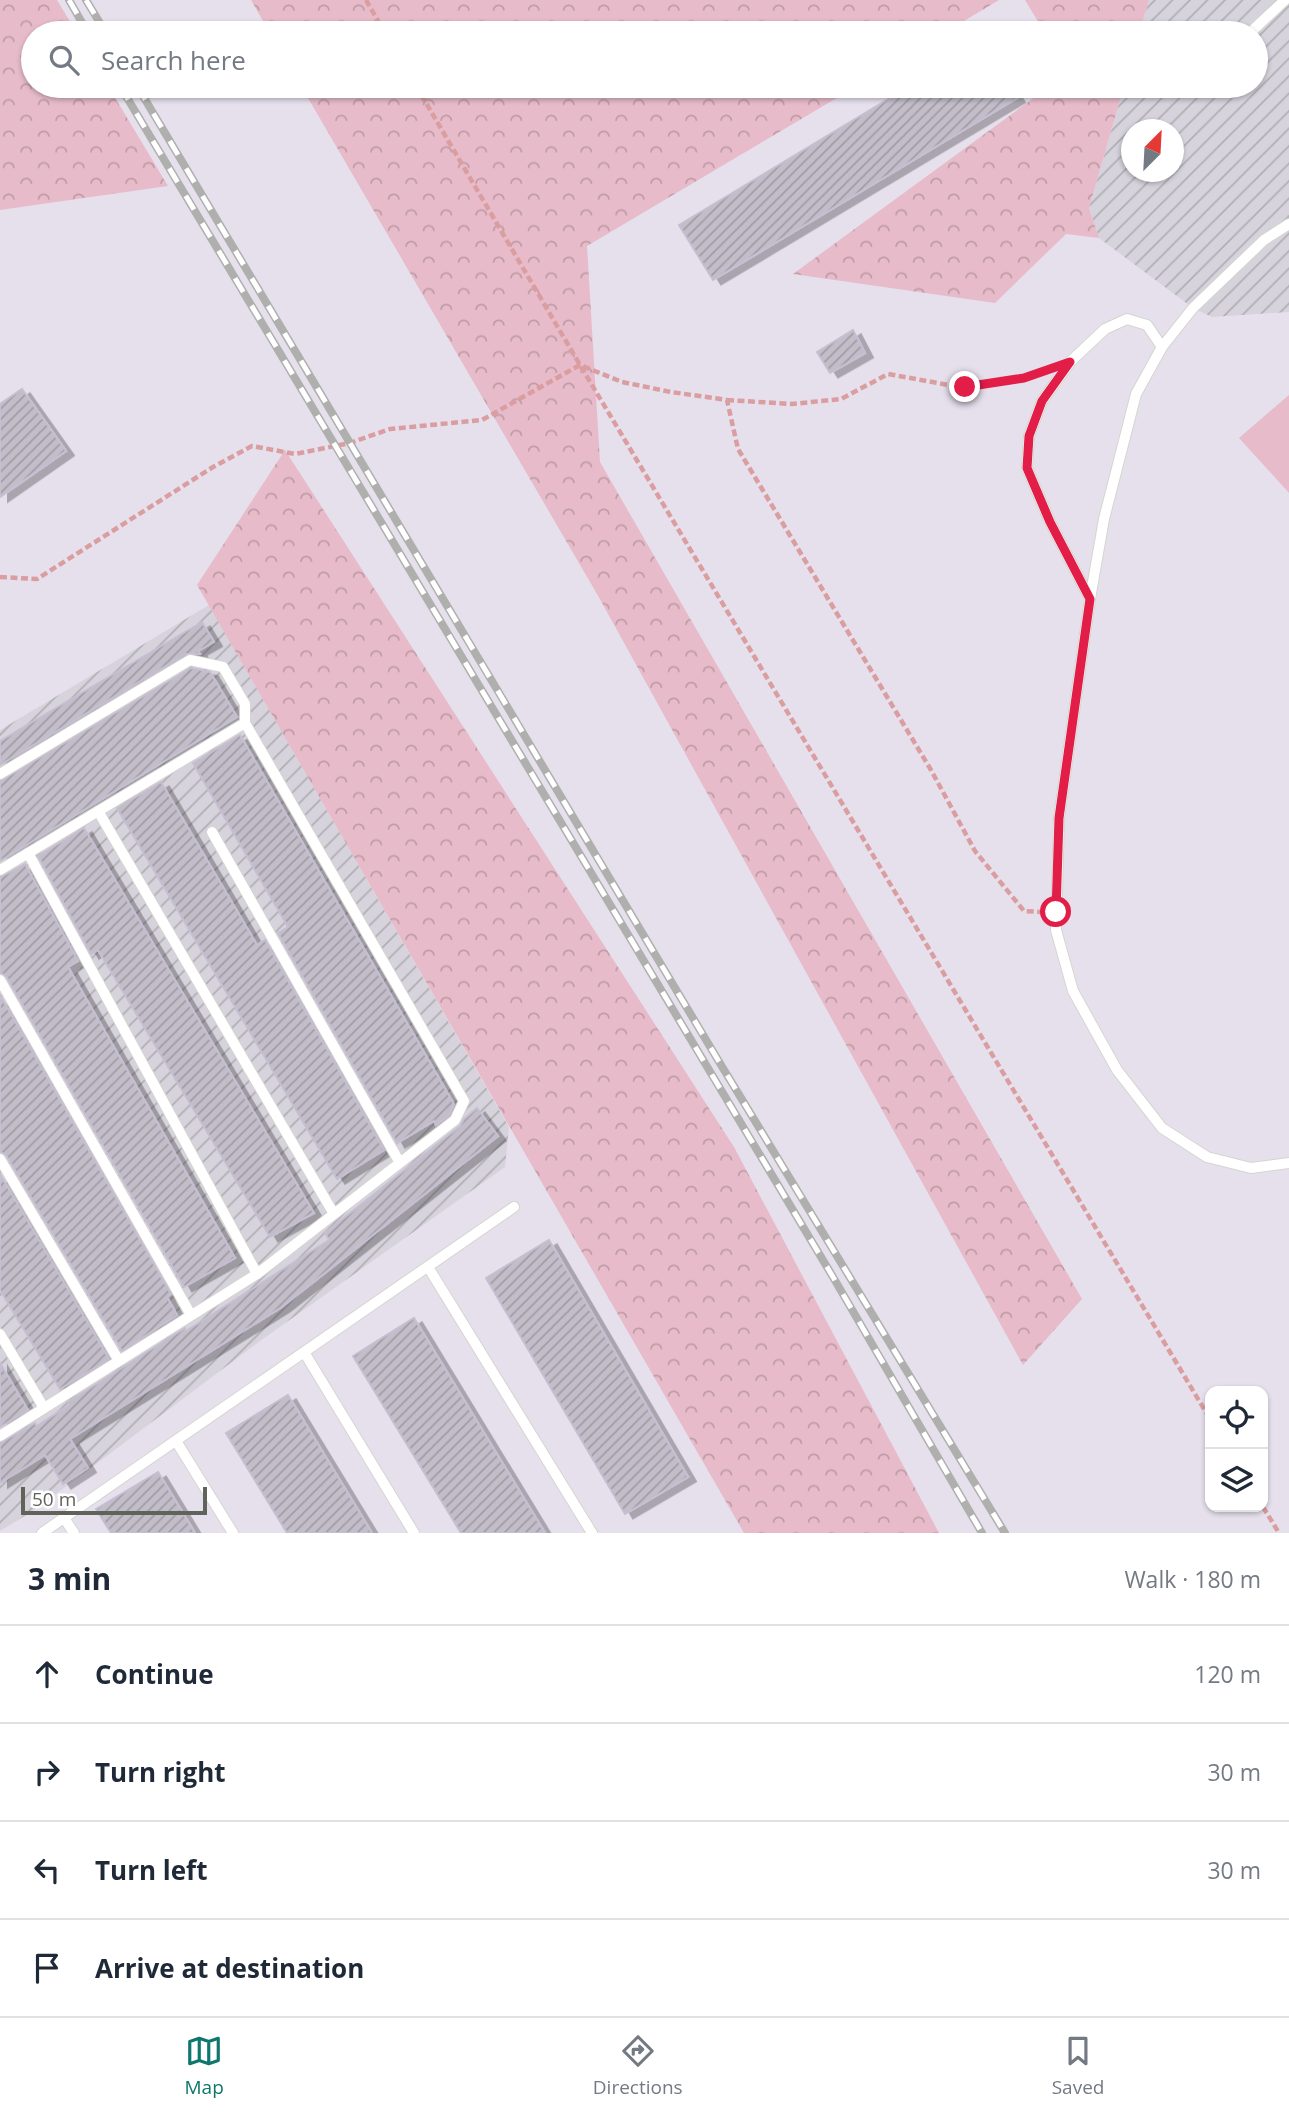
<!DOCTYPE html>
<meta charset="utf-8">
<style>
:root{--surface:#fff;--page:#f6f6f7;--text:#1f2937;--muted:#747a83;--line:#e0e1e3;--accent:#0f766e}
body{margin:0;font-family:"Open Sans",sans-serif;background:var(--page);color:var(--text)}
.controls{position:absolute;right:21px;bottom:21px;display:grid;overflow:hidden;border-radius:14px;box-shadow:0 2px 5px #0004}
.controls button{width:63px;height:63px;display:grid;place-items:center;padding:0;border:0;border-bottom:2px solid var(--line);background:var(--surface);color:var(--text);font:35px sans-serif}
.compass{position:absolute;left:1121px;top:119px;width:63px;height:63px;border-radius:50%;background:var(--surface);box-shadow:0 2px 5px #0004;rotate:24deg}
.scale{position:absolute;left:21px;bottom:18px;width:186px;box-sizing:border-box;padding-left:7px;border:4px solid #606359;border-top:0;font-size:19px;line-height:24px;white-space:nowrap;color:#606359;-webkit-text-stroke:5px #fff;paint-order:stroke}
.stop{position:absolute;width:21px;height:21px;margin:-16px;border:5px solid #e11d48;border-radius:50%;background:#fff}
.stop.end{background:#e11d48;border-color:#fff;box-shadow:0 2px 7px #0008}
.list{margin:0;padding:0;list-style:none}
h2{display:flex;justify-content:space-between;align-items:center;height:91px;margin:0;padding:0 28px;font-size:30px}
h2 small{font-size:23px;font-weight:400;color:var(--muted)}
.list li{display:grid;grid-template-columns:46px 1fr auto;gap:21px;align-items:center;box-sizing:border-box;height:98px;padding:0 28px;border-top:2px solid var(--line)}
.list b{display:block;font-size:26px;white-space:nowrap}
.list em{font-size:23px;font-style:normal;color:var(--muted)}
.icon{flex:none;width:38px;height:38px;fill:none;stroke:currentColor;stroke-width:2;stroke-linecap:round;stroke-linejoin:round}
.map{position:relative;flex:none;width:1289px;height:1533px;overflow:hidden}
.search{position:absolute;background:var(--surface);box-shadow:0 2px 5px #0004;left:21px;right:21px;top:21px;height:77px;display:flex;align-items:center;gap:18px;box-sizing:border-box;padding:0 24px;border-radius:38px;color:var(--muted);font-size:26px}
.sheet{height:483px;background:var(--surface)}
nav{display:flex;justify-content:space-around;align-items:center;box-sizing:border-box;height:98px;border-top:2px solid var(--line);background:var(--surface);font-size:19px;color:var(--muted)}
nav a{display:grid;justify-items:center;gap:4px}
nav .on{color:var(--accent)}
.map>svg:first-child{display:block}
</style>
<div class="map">
<svg width="1289" height="1533" viewBox="0 0 1289 1533">
<defs>
<pattern id="industrial-furrows" width="10" height="10" patternUnits="userSpaceOnUse" patternTransform="scale(1.75)"><rect width="10" height="10" fill="#d6d3dc"/><path d="M-1 1l2-2M0 10L10 0M9 11l2-2" fill="none" stroke="#b1afb5"/></pattern>
<pattern id="forest-crowns" width="20" height="18" patternUnits="userSpaceOnUse" patternTransform="scale(1.75)"><rect width="20" height="18" fill="#e7bbc9"/><path d="M2 6a3 3 0 1 1 6 0M12 15a3 3 0 1 1 6 0" fill="none" stroke="#bf9ca6"/></pattern>
<pattern id="building-hatch" width="6" height="6" patternUnits="userSpaceOnUse" patternTransform="scale(1.75)"><rect width="6" height="6" fill="#c2bdc8"/><path d="M-1 1l2-2M0 6l6-6M5 7l2-2" fill="none" stroke="#a19da5"/></pattern>
<filter id="shadow"><feDropShadow dx="8" dy="4.5" stdDeviation="0" flood-color="#0004"/></filter>
</defs>
<rect width="100%" height="100%" fill="#e6e0ed"/>
<path fill="url(#industrial-furrows)" fill-rule="evenodd" d="M 1149,0 L 1289,0 L 1289,312 L 1212,317 L 1193,308 L 1099,238 L 1089,208 L 1124,86 L 1256,86 L 1256,33 L 1139,33 ZM 1132,130 L 1174,130 L 1174,172 L 1132,172 Z
M 209,605 L 509,1127 L 505,1167 L 260,1341 L 36,1509 L 0,1531 L 0,730 Z"/>
<path fill="#e7bbc9" d="M 1289,395 L 1289,493 L 1239,438 Z"/>
<path fill="url(#forest-crowns)" d="M 0,0 L 57,0 L 77,33 L 33,33 L 33,86 L 108,86 L 168,186 L 0,210 Z
M 251,0 L 999,0 L 944,33 L 270,33 Z
M 1025,0 L 1149,0 L 1139,33 L 1045,33 Z
M 301,86 L 857,86 L 587,246 L 600,462 L 1082,1299 L 1023,1365 L 597,594 Z
M 1050,86 L 1124,86 L 1089,208 L 1099,238 L 1066,234 L 995,303 L 793,274 Z
M 285,450 L 734,1147 L 939,1533 L 744,1533 L 197,585 Z"/>
<path fill="url(#building-hatch)" stroke="#c6bed2" stroke-width="2" filter="url(#shadow)" d="M 910,86 L 1009,86 L 1017,98 L 713,280 L 679,225 Z
M 853,330 L 865,353 L 830,373 L 817,352 Z
M 22,389 L 66,451 L 0,497 L 0,404 Z
M 202,622 L 214,642 L 198,651 L 200,654 L 186,654 L 0,765 L 0,741 Z
M 191,668 L 210,672 L 237,717 L 0,861 L 0,781 Z
M 240,735 L 454,1104 L 449,1115 L 436,1125 L 434,1121 L 397,1143 L 278,933 L 288,927 L 193,763 Z
M 161,782 L 257,945 L 265,940 L 384,1150 L 337,1179 L 117,808 Z
M 84,828 L 314,1213 L 270,1237 L 98,950 L 91,954 L 38,856 Z
M 25,864 L 78,961 L 68,967 L 235,1258 L 184,1287 L 6,976 L 0,973 L 0,877 Z
M 0,995 L 171,1294 L 167,1297 L 177,1315 L 122,1351 L 6,1155 L 0,1152 Z
M 477,1108 L 498,1136 L 282,1307 L 70,1439 L 88,1468 L 63,1484 L 45,1455 L 0,1483 L 0,1443 L 35,1423 L 37,1426 L 69,1405 L 68,1402 L 185,1328 L 186,1331 L 329,1240 L 325,1233 L 460,1126 L 464,1119 Z
M 0,1174 L 109,1359 L 60,1389 L 0,1290 Z
M 549,1240 L 688,1477 L 625,1514 L 486,1278 Z
M 414,1318 L 545,1533 L 461,1533 L 353,1356 Z
M 0,1363 L 28,1410 L 0,1427 Z
M 288,1395 L 372,1533 L 287,1533 L 226,1433 Z
M 158,1472 L 195,1533 L 111,1533 L 96,1509 Z"/>
<g fill="none" stroke-linecap="round" stroke-linejoin="round">
<defs>
<path id="service" d="M 1254,29 L 1285,0
M 1289,224 L 1264,240 L 1193,308 L 1162,347 L 1136,394 L 1104,519 L 1090,599 L 1059,818 L 1056,930 L 1073,991 L 1117,1070 L 1162,1128 L 1207,1157 L 1251,1168 L 1289,1163
M 1090,599 L 1050,522 L 1027,468 L 1029,436 L 1042,401 L 1071,361 L 1105,329 L 1127,319 L 1147,325 L 1162,347
M 0,774 L 190,660 L 223,667 L 245,704 L 245,723
M 98,811 L 334,1214
M 212,832 L 400,1163
M 28,853 L 257,1274
M 0,870 L 245,723 L 464,1101 L 455,1120 L 257,1274 L 0,1436
M 0,980 L 191,1315
M 0,1159 L 119,1361
M 428,1267 L 592,1533
M 0,1334 L 44,1408
M 304,1352 L 414,1533
M 176,1441 L 233,1533
M 64,1518 L 74,1533
M 42,1533 L 514,1207"/>
</defs>
<use href="#service" stroke="#d4d6ce" stroke-width="12"/>
<path stroke="#da9da0" stroke-width="4.5" stroke-dasharray="7 3.5" stroke-linecap="butt" d="M 366,0 L 385,33
M 416,86 L 580,365 L 1210,1419
M 727,400 L 792,404 L 841,399 L 888,374 L 965,388 L 1024,378 L 1042,372
M 0,577 L 37,579 L 213,467 L 252,446 L 295,454 L 350,443 L 390,429 L 482,420 L 580,365 L 622,382 L 671,392 L 727,400 L 738,449 L 931,770 L 975,851 L 1024,911 L 1041,912
M 1263,1507 L 1279,1533"/>
<use href="#service" stroke="#fff" stroke-width="10"/>
<defs>
<path id="rail" d="M 69,0 L 88,33
M 86,0 L 106,33
M 120,86 L 833,1277 L 982,1533
M 137,86 L 718,1060 L 1005,1533"/>
</defs>
<use href="#rail" stroke="#afb0ae" stroke-width="8"/>
<use href="#rail" stroke="#fff" stroke-width="5" stroke-dasharray="16" stroke-linecap="butt"/>
</g>
<g fill="none" stroke-linecap="round" stroke-linejoin="round">
<path stroke="#e11d48" stroke-width="9" d="M 965,387 L 1024,378 L 1070,362 L 1042,401 L 1029,436 L 1027,468 L 1050,522 L 1090,599 L 1059,818 L 1056,912"/>
</g>
</svg>
<div class="controls">
<button><svg class="icon" aria-label="locate" viewBox="0 0 24 24"><circle cx="12" cy="12" r="6"/><path d="M12 2v4M12 18v4M2 12h4M18 12h4"/></svg></button>
<button><svg class="icon" aria-label="layers" viewBox="0 0 24 24"><path d="M12 4l9 5-9 5-9-5zM3 14l9 5 9-5"/></svg></button>
</div>
<svg class="compass" viewBox="-18 -18 36 36"><path d="M0-13l5 13h-10z" fill="#e53935"/><path d="M0 13l5-13h-10z" fill="#747a83"/></svg>
<div class="scale">50 m</div>
<div class="stop" style="left:1056px;top:912px"></div>
<div class="stop end" style="left:965px;top:387px"></div>
<div class="search"><svg class="icon" aria-label="search" viewBox="0 0 24 24"><circle cx="10" cy="10" r="6"/><path d="M15 15l6 6"/></svg>Search here</div>
</div>
<section class="sheet">
<h2>3 min<small>Walk · 180 m</small></h2>
<ul class="list">
<li><svg class="icon" aria-label="ahead" viewBox="0 0 24 24"><path d="M12 20V5M6 11l6-6 6 6"/></svg><div><b>Continue</b></div><em>120 m</em></li>
<li><svg class="icon" aria-label="right" viewBox="0 0 24 24"><path d="M7 20v-9h11M14 6l5 5-5 5"/></svg><div><b>Turn right</b></div><em>30 m</em></li>
<li><svg class="icon" aria-label="left" viewBox="0 0 24 24"><path d="M17 20v-9H6M10 6l-5 5 5 5"/></svg><div><b>Turn left</b></div><em>30 m</em></li>
<li><svg class="icon" aria-label="arrive" viewBox="0 0 24 24"><path d="M6 21V4h12l-3 4 3 4H6"/></svg><div><b>Arrive at destination</b></div></li>
</ul>
</section>
<nav>
<a class="on"><svg class="icon" aria-label="map" viewBox="0 0 24 24"><path d="M3 6l6-2 6 2 6-2v14l-6 2-6-2-6 2zM9 4v14M15 6v14"/></svg>Map</a>
<a><svg class="icon" aria-label="directions" viewBox="0 0 24 24"><path d="M12 3l9 9-9 9-9-9zM9 14v-3h6M13 9l2 2-2 2"/></svg>Directions</a>
<a><svg class="icon" aria-label="saved" viewBox="0 0 24 24"><path d="M7 4h10v16l-5-4-5 4z"/></svg>Saved</a>
</nav>
